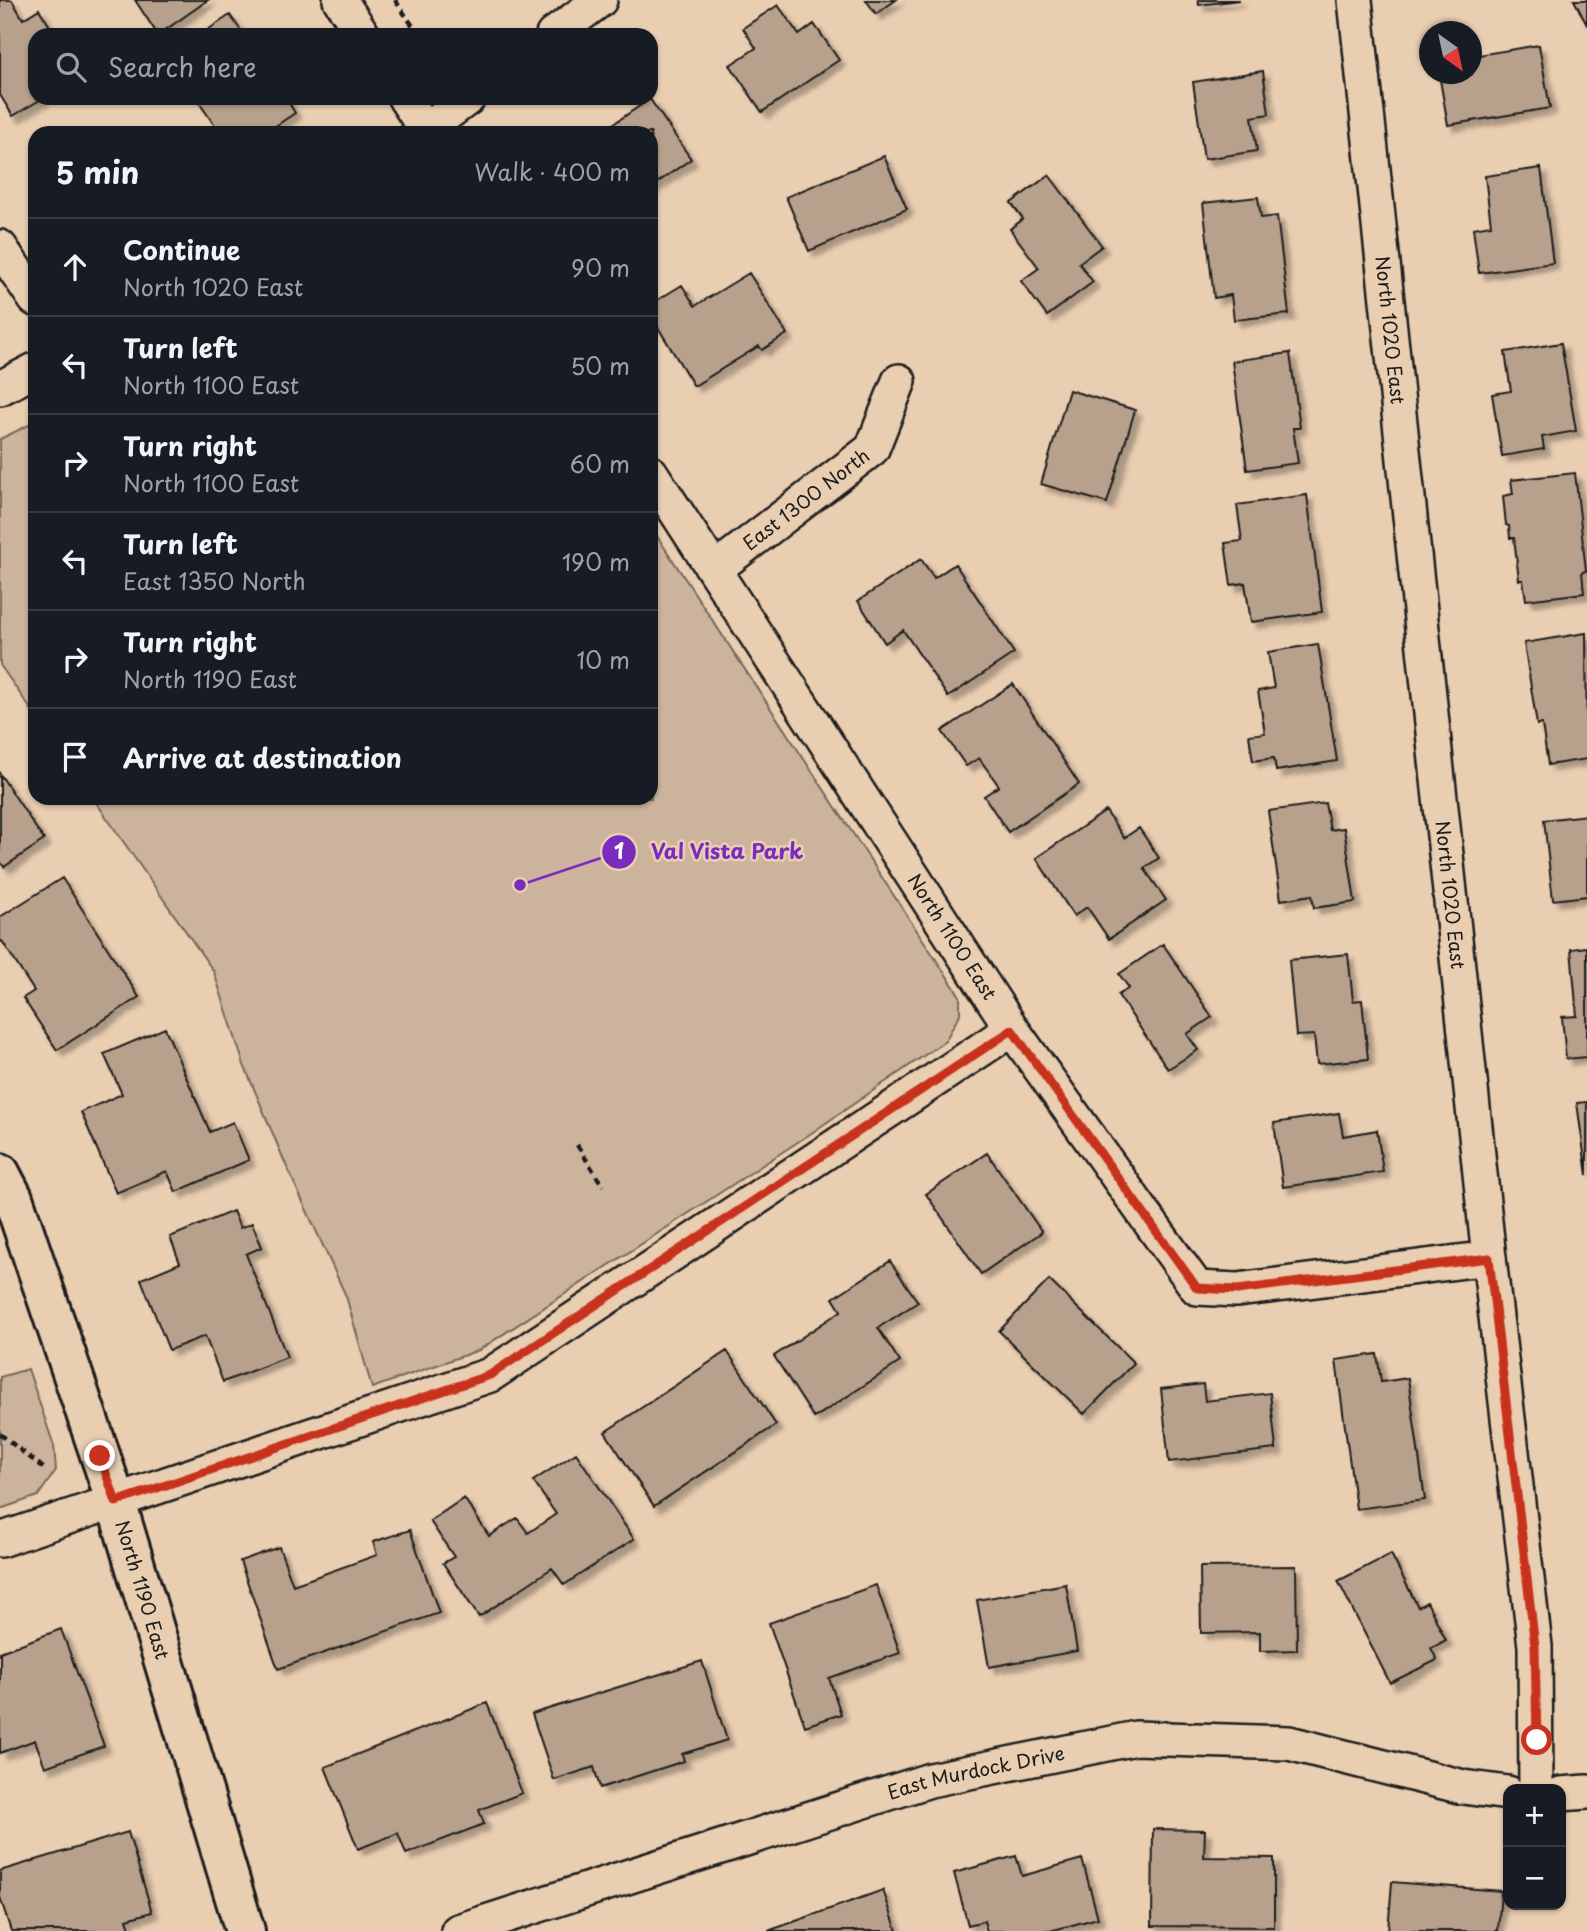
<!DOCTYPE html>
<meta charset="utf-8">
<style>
:root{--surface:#171b24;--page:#20242c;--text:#f1f3f6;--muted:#9ea1a6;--line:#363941}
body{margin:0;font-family:"Playpen Sans",sans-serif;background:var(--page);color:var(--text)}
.controls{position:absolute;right:21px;bottom:21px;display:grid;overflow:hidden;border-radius:14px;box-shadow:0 2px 5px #0004}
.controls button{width:63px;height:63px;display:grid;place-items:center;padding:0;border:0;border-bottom:2px solid var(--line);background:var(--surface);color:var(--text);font:35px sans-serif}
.compass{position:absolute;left:1419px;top:21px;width:63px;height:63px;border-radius:50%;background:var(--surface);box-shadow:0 2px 5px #0004;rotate:147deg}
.stop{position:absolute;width:21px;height:21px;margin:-16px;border:5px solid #c8321e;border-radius:50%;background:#fff}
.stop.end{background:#c8321e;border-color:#fff;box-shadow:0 2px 7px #0008}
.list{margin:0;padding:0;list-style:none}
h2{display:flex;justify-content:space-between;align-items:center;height:91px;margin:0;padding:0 28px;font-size:30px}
h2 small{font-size:23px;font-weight:400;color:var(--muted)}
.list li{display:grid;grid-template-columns:46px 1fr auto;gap:21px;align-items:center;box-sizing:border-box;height:98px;padding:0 28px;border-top:2px solid var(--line)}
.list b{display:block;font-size:26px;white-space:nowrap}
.list p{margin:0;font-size:23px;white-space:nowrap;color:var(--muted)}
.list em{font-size:23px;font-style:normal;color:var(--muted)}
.icon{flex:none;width:38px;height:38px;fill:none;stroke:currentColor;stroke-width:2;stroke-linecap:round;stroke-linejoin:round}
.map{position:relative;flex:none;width:1587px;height:1931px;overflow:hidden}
.search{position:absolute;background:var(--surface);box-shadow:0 2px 5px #0004;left:28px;top:28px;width:630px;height:77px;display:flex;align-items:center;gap:18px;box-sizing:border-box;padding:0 24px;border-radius:21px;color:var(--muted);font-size:26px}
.panel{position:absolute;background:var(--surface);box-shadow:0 2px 5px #0004;left:28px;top:126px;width:630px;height:679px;border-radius:21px}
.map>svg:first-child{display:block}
</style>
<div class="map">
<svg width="1587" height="1931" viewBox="0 0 1587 1931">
<defs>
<filter id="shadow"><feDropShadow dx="6" dy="6" stdDeviation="2" flood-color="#0004"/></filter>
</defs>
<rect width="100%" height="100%" fill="#eaceb1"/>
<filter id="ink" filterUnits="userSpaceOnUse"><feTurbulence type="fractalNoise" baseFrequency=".0143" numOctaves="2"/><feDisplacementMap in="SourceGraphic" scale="14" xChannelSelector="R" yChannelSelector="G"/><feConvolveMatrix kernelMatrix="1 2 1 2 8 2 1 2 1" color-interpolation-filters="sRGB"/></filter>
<g filter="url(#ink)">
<path fill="#ccb49c" stroke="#74685c" stroke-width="2" d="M 35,422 L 35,715 L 0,665 L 0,439 Z
M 651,527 L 960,996 L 960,1014 L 945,1041 L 807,1136 L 479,1350 L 372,1388 L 346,1296 L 286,1165 L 244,1065 L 214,972 L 93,798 L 651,798 Z
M 28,1369 L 54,1446 L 56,1470 L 38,1496 L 0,1509 L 0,1377 Z"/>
<path fill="#b8a18c" stroke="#1c1c1c" stroke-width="2" filter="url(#shadow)" d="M 0,0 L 12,0 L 23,19 L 39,9 L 54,33 L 35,35 L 35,98 L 43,98 L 13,116 L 0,95 Z
M 135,0 L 208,0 L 158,35 Z
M 866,0 L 896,0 L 876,14 Z
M 1198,0 L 1240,0 L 1199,5 Z
M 1574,0 L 1587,0 L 1587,25 Z
M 778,5 L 799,35 L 814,24 L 839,60 L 762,112 L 730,65 L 756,48 L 743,28 Z
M 230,15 L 244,35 L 200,35 Z
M 1539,45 L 1550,108 L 1448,125 L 1439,74 L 1472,74 L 1472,56 Z
M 1263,71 L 1269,114 L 1252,117 L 1257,151 L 1204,159 L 1193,82 Z
M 196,98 L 286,98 L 295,113 L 265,133 L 220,133 Z
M 650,99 L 691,159 L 651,187 L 651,133 L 600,133 Z
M 884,156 L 907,209 L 809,251 L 786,197 Z
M 1541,168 L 1553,263 L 1479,273 L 1473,228 L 1491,225 L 1485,176 Z
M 1049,175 L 1102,246 L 1079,263 L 1093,282 L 1047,316 L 1021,281 L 1039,268 L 1010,229 L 1023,219 L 1011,203 Z
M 1258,197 L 1261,218 L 1277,216 L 1289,314 L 1234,320 L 1231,295 L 1214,298 L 1203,203 Z
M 749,273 L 787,334 L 762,350 L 759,346 L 694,386 L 651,316 L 651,304 L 682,285 L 695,306 Z
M 1561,343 L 1576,431 L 1542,437 L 1544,449 L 1502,456 L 1492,394 L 1511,391 L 1505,352 Z
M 1290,353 L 1300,428 L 1293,428 L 1298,463 L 1247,470 L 1232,361 Z
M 1069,390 L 1135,410 L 1107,503 L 1041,484 Z
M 1575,473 L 1586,571 L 1582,572 L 1584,593 L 1526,600 L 1523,580 L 1519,580 L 1514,538 L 1510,538 L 1509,526 L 1506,525 L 1503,496 L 1513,494 L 1511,480 Z
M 1307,495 L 1322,612 L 1251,622 L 1245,583 L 1231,585 L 1225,543 L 1242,541 L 1237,505 Z
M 921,559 L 934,578 L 955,564 L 1014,653 L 948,697 L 903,630 L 885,643 L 858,601 Z
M 1586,633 L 1587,759 L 1548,765 L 1542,724 L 1537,725 L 1524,643 Z
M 1318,644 L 1337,761 L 1276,771 L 1274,758 L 1253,761 L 1249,735 L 1265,733 L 1258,691 L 1274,688 L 1268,652 Z
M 1013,684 L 1079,784 L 1008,832 L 984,796 L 999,786 L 979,758 L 966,766 L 942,731 Z
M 0,774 L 44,840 L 4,867 L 0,861 Z
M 1325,803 L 1330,830 L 1344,828 L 1355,902 L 1314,908 L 1312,895 L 1281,900 L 1268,811 Z
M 1106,811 L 1124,838 L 1139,828 L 1159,858 L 1144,868 L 1166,900 L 1109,939 L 1087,907 L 1074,916 L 1036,858 Z
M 1587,815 L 1587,896 L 1553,900 L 1544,820 Z
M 62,878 L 139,997 L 57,1050 L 23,998 L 34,991 L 2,941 L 0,942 L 0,917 Z
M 1163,944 L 1212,1017 L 1187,1034 L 1198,1050 L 1168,1069 L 1118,995 L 1129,988 L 1119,974 Z
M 1587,947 L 1587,1057 L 1566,1059 L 1562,1017 L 1577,1016 L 1571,949 Z
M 1348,954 L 1353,1001 L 1362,1000 L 1368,1059 L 1317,1064 L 1314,1035 L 1296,1036 L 1289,960 Z
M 165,1028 L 210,1132 L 233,1122 L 249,1160 L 176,1192 L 167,1171 L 116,1193 L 81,1112 L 122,1094 L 104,1054 Z
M 1587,1102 L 1587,1175 L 1577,1103 Z
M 1339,1113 L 1343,1136 L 1377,1130 L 1383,1172 L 1283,1187 L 1274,1123 Z
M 987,1153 L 1042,1232 L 981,1274 L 926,1194 Z
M 233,1211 L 240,1228 L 252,1223 L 262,1247 L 246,1254 L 287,1357 L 223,1382 L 205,1336 L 169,1350 L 141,1279 L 180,1263 L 170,1237 Z
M 890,1261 L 918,1302 L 878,1328 L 900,1362 L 814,1418 L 774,1356 L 841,1311 L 833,1298 Z
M 1049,1280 L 1134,1363 L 1084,1414 L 999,1331 Z
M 727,1351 L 776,1425 L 654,1506 L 605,1432 Z
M 1377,1354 L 1381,1382 L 1408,1378 L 1425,1500 L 1356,1509 L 1336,1360 Z
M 1203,1384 L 1205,1401 L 1270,1393 L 1276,1449 L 1169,1462 L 1161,1389 Z
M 576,1453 L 634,1539 L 564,1585 L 552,1568 L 479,1617 L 443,1563 L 454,1557 L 430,1521 L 464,1498 L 489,1536 L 517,1518 L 528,1533 L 556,1514 L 533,1481 Z
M 410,1530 L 439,1613 L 278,1669 L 240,1561 L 279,1547 L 293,1585 L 377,1555 L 373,1542 Z
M 1391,1554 L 1418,1607 L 1427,1602 L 1446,1640 L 1431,1648 L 1437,1660 L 1390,1683 L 1338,1581 Z
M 1296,1566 L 1297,1650 L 1260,1651 L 1260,1632 L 1201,1633 L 1200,1567 Z
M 1066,1584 L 1077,1651 L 989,1667 L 977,1600 Z
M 876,1585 L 900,1653 L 829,1678 L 841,1714 L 805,1726 L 769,1623 Z
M 61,1629 L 104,1746 L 45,1767 L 35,1740 L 0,1753 L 0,1652 Z
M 702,1661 L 727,1740 L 682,1754 L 684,1761 L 600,1788 L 594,1767 L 554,1780 L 532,1714 Z
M 487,1703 L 522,1793 L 479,1810 L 484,1824 L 406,1854 L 398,1833 L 358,1849 L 325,1767 Z
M 1153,1829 L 1205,1830 L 1204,1857 L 1274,1858 L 1274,1927 L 1152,1926 Z
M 128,1832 L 152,1912 L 127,1919 L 131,1931 L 11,1931 L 0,1897 L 0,1871 Z
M 1016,1856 L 1022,1876 L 1082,1859 L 1098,1918 L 1050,1931 L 987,1931 L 984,1921 L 968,1925 L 954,1873 Z
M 1392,1882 L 1501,1891 L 1498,1931 L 1388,1931 Z
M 883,1890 L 897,1931 L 768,1931 Z"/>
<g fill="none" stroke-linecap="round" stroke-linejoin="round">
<defs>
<g id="minor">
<path d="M 340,0 L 363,35"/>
<path id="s1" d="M 1355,0 L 1489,1258 L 1535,1646 L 1536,1789"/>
<path d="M 553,35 L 600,0"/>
<path d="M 405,98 L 428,133"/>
<path d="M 421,133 L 468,98"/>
<path d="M 0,247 L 35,299"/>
<path d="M 0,388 L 35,370"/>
<path id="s2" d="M 651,473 L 1012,1029 L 1197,1288 L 1237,1290 L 1489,1258"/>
<path id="s3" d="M 714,570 L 872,449 L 899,381"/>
<path d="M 0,1540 L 490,1375 L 1012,1029"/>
<path d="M 1561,1794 L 1587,1792"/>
<path id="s4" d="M 458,1931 L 930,1780 L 1136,1738 L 1289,1743 L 1463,1787 L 1508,1793"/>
</g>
<g id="tertiary">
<path id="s5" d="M 0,1173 L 13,1198 L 116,1502 L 245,1931"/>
</g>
</defs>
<use href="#minor" stroke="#1c1c1c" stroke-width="38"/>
<use href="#tertiary" stroke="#1c1c1c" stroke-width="44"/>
<path stroke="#1c1c1c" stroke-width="4.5" stroke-dasharray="7 5" stroke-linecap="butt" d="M 395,0 L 419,35
M 577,1145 L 603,1186
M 0,1434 L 46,1470"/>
<use href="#minor" stroke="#eaceb1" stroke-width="33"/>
<use href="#tertiary" stroke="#eaceb1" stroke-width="38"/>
</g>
</g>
<g fill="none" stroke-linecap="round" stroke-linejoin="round" filter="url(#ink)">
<path stroke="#c8321e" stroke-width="9" d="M 100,1456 L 116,1502 L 490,1375 L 1012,1030 L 1197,1288 L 1237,1290 L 1489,1258 L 1535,1646 L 1537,1740"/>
</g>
<g text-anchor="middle" stroke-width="5" stroke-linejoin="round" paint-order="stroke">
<g font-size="19" fill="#1c1c1c" stroke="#eaceb1">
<text dy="7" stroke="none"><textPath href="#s1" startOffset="332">North 1020 East</textPath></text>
<text dy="7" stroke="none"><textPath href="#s3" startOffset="116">East 1300 North</textPath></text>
<text dy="7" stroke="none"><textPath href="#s1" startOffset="900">North 1020 East</textPath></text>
<text dy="7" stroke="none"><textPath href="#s2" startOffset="553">North 1100 East</textPath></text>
<text dy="7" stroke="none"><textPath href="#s5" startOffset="441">North 1190 East</textPath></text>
<text dy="7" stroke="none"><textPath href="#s4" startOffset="542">East Murdock Drive</textPath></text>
</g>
</g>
<path fill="none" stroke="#7b2cbf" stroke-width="2.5" d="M520 885L619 852"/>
<g fill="#7b2cbf" stroke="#eaceb1" stroke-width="2.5">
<circle cx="520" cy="885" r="7"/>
<circle cx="619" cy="852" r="18"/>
</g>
<g font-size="21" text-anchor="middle" font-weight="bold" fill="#fff">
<text x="619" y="859">1</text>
</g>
<g font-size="21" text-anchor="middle" font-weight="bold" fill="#7b2cbf" stroke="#eaceb1" stroke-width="5" stroke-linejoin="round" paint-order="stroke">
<text x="727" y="859">Val Vista Park</text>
</g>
</svg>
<div class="controls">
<button>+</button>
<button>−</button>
</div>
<svg class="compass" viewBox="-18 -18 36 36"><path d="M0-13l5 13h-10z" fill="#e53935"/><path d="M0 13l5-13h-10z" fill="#9ea1a6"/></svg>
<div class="stop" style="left:1537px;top:1740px"></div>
<div class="stop end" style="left:100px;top:1456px"></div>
<div class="search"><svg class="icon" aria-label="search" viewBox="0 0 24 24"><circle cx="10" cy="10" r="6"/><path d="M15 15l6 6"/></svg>Search here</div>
<section class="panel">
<h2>5 min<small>Walk · 400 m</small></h2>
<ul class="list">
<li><svg class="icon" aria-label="ahead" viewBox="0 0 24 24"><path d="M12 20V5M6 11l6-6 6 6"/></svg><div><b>Continue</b><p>North 1020 East</p></div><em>90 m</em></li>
<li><svg class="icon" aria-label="left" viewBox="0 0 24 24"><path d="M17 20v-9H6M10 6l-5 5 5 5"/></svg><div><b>Turn left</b><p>North 1100 East</p></div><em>50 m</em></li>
<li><svg class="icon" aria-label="right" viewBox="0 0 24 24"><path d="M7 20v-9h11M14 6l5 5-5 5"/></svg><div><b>Turn right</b><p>North 1100 East</p></div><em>60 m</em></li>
<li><svg class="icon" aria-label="left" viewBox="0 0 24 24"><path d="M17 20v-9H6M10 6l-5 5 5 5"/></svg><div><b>Turn left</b><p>East 1350 North</p></div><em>190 m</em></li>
<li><svg class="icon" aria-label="right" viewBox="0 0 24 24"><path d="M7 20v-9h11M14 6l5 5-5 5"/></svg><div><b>Turn right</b><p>North 1190 East</p></div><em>10 m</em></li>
<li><svg class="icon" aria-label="arrive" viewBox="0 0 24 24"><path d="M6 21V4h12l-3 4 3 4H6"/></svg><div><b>Arrive at destination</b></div></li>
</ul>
</section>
</div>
